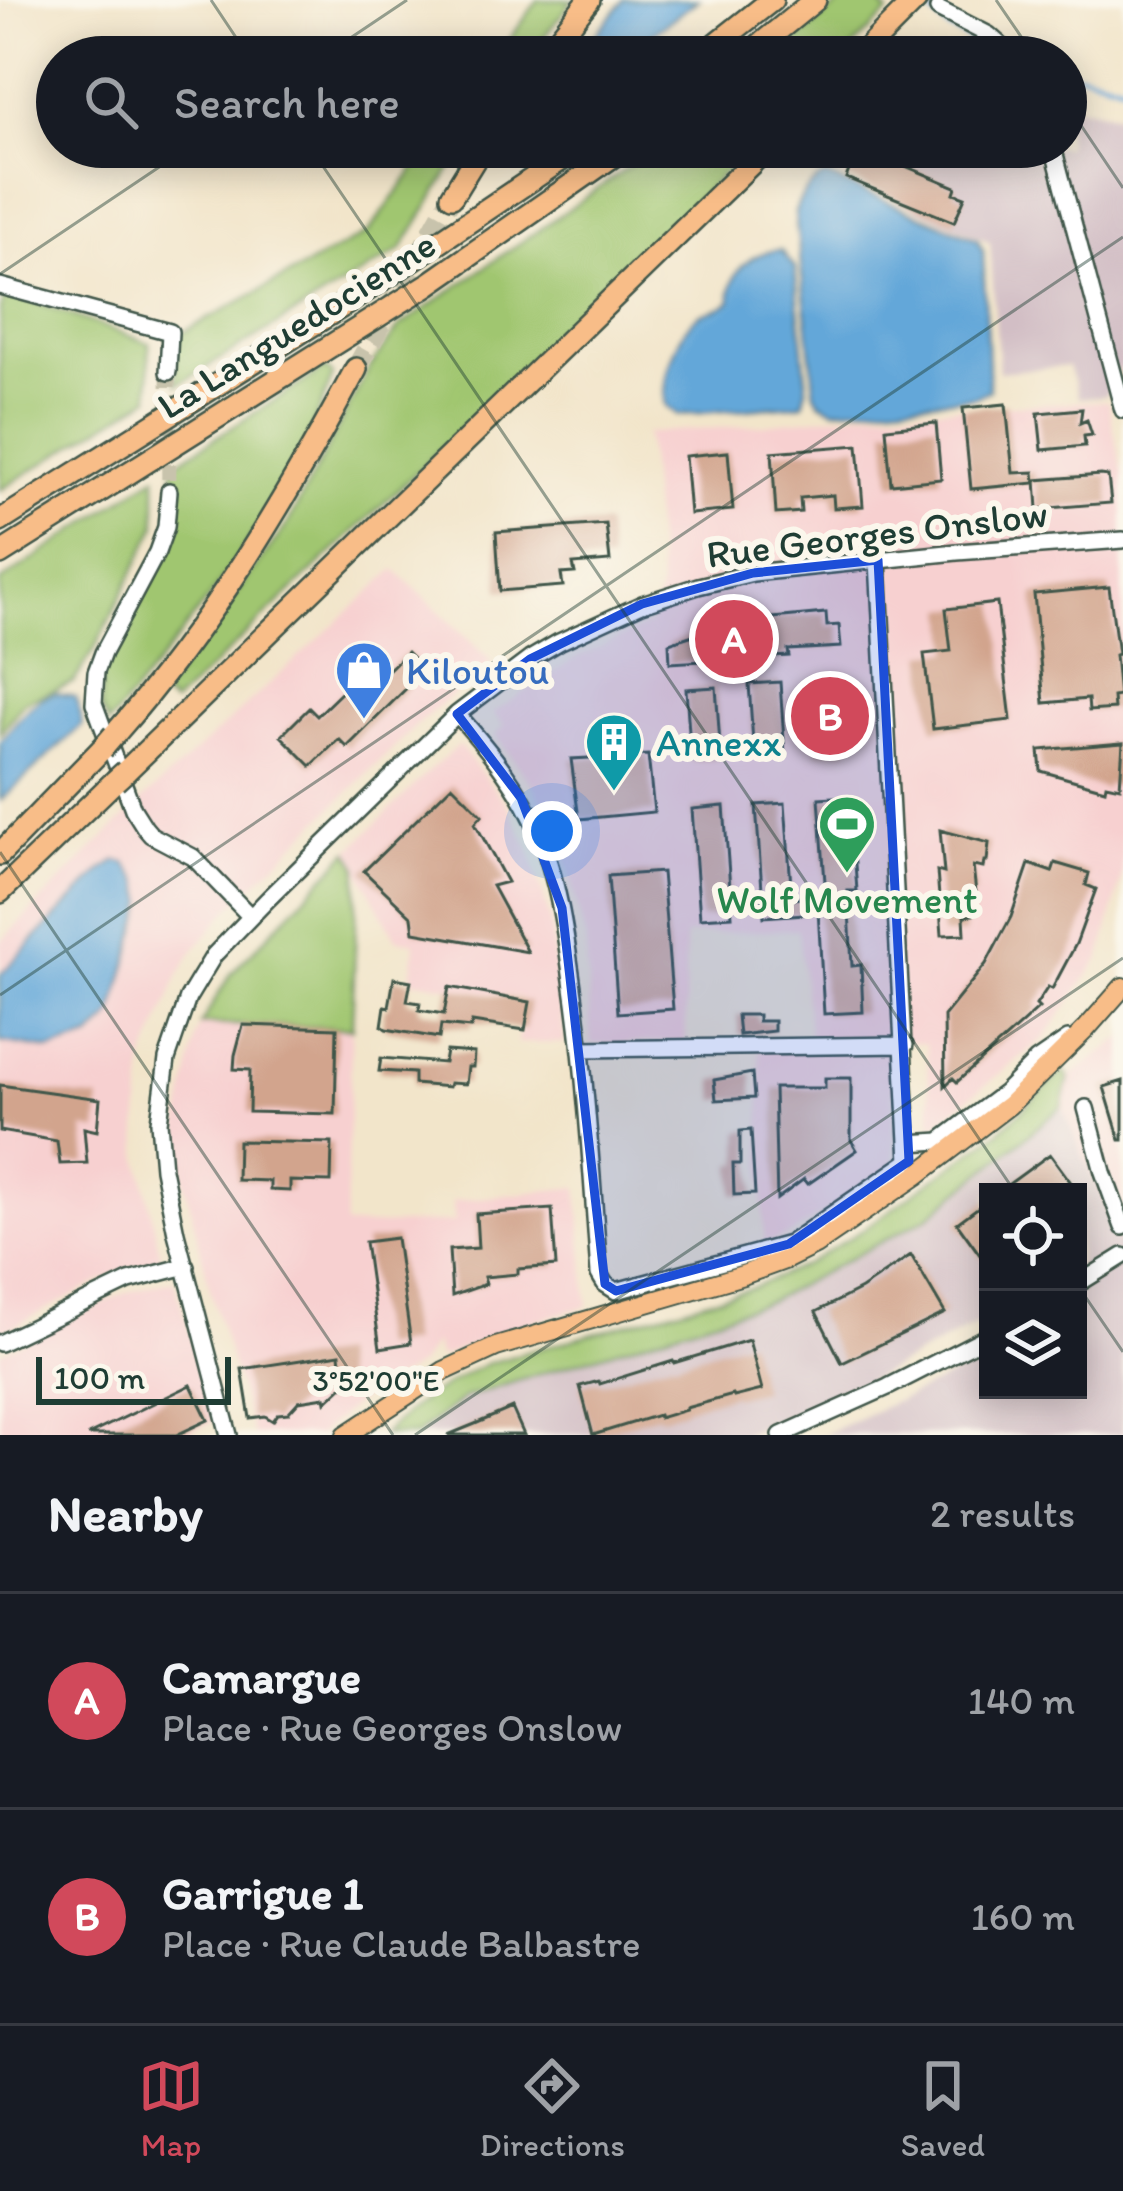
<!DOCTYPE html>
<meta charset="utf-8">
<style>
:root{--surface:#171b24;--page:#20242c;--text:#f1f3f6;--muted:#9ea1a6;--line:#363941;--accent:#d1495b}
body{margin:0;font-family:Itim,sans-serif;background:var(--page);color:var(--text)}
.controls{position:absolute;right:36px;bottom:36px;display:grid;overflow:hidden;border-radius:0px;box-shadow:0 6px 30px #0003}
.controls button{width:108px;height:108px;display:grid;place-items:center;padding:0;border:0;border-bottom:3px solid var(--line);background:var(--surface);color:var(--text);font:60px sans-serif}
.scale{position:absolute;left:36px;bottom:30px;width:195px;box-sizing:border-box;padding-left:12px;border:6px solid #1f3d34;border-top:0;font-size:33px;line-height:42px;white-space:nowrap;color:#1f3d34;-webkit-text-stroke:9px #fbf7ec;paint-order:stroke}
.you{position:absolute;left:552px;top:831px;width:42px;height:42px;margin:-30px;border:9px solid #fff;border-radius:50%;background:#1a73e8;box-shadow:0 0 0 18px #1a73e833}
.badge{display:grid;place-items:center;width:78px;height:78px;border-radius:50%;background:var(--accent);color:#fff;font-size:39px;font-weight:700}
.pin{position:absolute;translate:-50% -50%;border:6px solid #fff;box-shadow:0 3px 12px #0006}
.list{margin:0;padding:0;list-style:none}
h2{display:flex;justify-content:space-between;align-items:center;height:156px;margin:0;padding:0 48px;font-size:51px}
h2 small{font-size:39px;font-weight:400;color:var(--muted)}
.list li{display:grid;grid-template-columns:78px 1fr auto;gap:36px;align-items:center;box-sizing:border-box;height:216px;padding:0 48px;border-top:3px solid var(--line)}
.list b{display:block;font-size:45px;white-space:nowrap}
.list p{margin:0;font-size:39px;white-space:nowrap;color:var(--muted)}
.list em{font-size:39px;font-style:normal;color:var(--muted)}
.icon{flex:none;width:66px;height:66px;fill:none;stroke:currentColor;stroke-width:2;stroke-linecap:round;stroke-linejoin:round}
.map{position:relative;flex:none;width:1123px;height:1435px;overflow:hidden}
.search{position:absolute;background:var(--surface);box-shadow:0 6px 30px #0003;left:36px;right:36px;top:36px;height:132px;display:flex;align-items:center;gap:30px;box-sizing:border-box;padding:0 42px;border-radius:66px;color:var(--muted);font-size:45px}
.sheet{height:588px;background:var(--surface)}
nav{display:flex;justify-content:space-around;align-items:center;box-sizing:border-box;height:168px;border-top:3px solid var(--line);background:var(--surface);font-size:33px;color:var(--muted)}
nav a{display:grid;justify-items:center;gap:6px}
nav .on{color:var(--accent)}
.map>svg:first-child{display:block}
</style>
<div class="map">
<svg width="1123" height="1435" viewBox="0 0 1123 1435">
<rect width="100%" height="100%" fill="#fbf7ec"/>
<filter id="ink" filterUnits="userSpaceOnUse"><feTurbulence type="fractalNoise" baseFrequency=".00833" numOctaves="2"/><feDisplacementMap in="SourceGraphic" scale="24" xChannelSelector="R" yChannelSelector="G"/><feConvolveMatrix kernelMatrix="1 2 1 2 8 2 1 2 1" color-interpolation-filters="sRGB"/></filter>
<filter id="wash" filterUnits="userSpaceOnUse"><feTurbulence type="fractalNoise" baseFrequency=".004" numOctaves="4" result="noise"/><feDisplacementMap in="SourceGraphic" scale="48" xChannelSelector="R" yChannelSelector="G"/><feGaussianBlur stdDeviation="2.7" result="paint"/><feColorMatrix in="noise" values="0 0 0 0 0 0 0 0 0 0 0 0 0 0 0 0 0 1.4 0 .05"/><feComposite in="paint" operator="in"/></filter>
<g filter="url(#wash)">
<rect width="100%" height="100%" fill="#f2e5ca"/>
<path fill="#f7d0d0" d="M 1108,401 L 1123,475 L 1123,872 L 1101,957 L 1045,1038 L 932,1127 L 926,1044 L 888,1038 L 810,1038 L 798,929 L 685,935 L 686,1041 L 591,1044 L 586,941 L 568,867 L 558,836 L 535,789 L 495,734 L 504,726 L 493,713 L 571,661 L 651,623 L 660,587 L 646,433 L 759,425 L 870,411 Z
M 395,569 L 492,662 L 421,721 L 225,913 L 192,953 L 179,975 L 144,1062 L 138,1130 L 139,1154 L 160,1254 L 159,1262 L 119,1272 L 0,1333 L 0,942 L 133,809 Z
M 459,745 L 508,805 L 530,850 L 550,919 L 565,1043 L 518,1043 L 522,999 L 411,980 L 415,942 L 396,939 L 349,851 L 430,770 Z
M 201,1024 L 352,1028 L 345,1226 L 455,1222 L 452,1201 L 578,1187 L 588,1306 L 529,1322 L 439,1358 L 434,1343 L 420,1364 L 357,1402 L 318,1435 L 253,1435 L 212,1298 L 180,1163 L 179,1126 L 196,1036 Z
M 1123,1038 L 1123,1237 L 1117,1241 L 1113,1225 L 1062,1107 L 1069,1077 Z
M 759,1050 L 892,1050 L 894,1167 L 792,1234 L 764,1244 Z
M 174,1280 L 215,1421 L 192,1430 L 193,1435 L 0,1435 L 0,1353 L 127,1292 Z"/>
<path fill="#d2bec5" d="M 1066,104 L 1123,116 L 1123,373 L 1120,367 L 1105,396 L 1079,398 L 1068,366 L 999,372 L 990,242 L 826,169 L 813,156 L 821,147 L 1066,147 Z
M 1062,1107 L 1113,1225 L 1117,1240 L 1123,1237 L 1123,1435 L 822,1435 L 941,1381 L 988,1357 L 988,1390 L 1078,1390 L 1078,1192 L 988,1192 L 988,1319 L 846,1392 L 739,1435 L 416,1435 L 464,1398 L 769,1301 L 928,1217 Z"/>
<path fill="#a0c670" stroke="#608252" stroke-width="3" d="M 538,0 L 573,0 L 528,57 L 497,57 Z
M 844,0 L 877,0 L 888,13 L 843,57 L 777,57 Z
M 431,147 L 464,147 L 401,250 L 177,385 L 174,337 L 368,233 Z
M 658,147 L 751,147 L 512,381 L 173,704 L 161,695 L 287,525 L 368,370 L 399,327 Z
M 8,292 L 149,343 L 150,397 L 0,490 L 0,308 Z
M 326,368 L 333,375 C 323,400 314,427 301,452 C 250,552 179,637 109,724 L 101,709 L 102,671 L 170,539 L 174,464 Z
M 156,476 L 156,527 L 93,652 L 74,682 L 24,702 L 0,733 L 0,582 Z
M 349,851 L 358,866 L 352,1028 L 201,1024 L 230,975 Z
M 1064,1071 L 1069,1077 L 1062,1107 L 928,1217 L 769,1301 L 464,1398 L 416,1435 L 383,1435 C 413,1403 447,1383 486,1364 L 754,1287 L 805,1265 L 864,1229 L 995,1135 Z"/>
<path fill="#64a7d9" stroke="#427286" stroke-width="3" d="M 624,0 L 698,0 L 621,57 L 578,57 Z
M 826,176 L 977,239 L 983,251 L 989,390 L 976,397 L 834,409 L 820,402 L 815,394 L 795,213 C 799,198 811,181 826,176 Z
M 781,250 L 795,268 L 807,389 L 803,404 L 678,415 L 666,406 C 661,383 677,331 697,317 C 708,309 721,311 731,301 C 729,270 751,252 781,250 Z
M 55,693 L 76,697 L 82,725 L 0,801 L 0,742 C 16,723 31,699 55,693 Z
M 117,861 L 126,863 L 140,882 L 145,902 L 112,1016 L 91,1038 L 51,1050 L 0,1042 L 0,975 L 101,871 Z"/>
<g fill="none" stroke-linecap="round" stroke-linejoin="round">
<path stroke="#64a7d9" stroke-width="4.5" d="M 933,14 L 950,29 L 1001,57
M 1066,74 L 1081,73 L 1123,85"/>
</g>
<g id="blocks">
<path fill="#d2a48d" d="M 867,150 L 956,187 L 954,193 L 965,197 L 954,222 L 846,178 L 853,160 Z
M 1006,404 L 1013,473 L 1034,472 L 1035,483 L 971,489 L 963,408 Z
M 1082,409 L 1080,423 L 1087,420 L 1092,435 L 1084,436 L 1085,446 L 1042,450 L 1038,413 Z
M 936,423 L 941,479 L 891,484 L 886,428 Z
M 858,445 L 863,506 L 834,508 L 833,495 L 800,498 L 801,512 L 776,514 L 772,452 Z
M 728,452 L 733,510 L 690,514 L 685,456 Z
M 1101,475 L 1108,476 L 1111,503 L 1038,509 L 1036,480 Z
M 606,524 L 610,561 L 573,564 L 575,573 L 561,574 L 563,586 L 500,591 L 496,532 Z
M 1109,587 L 1118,654 L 1115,655 L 1119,696 L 1113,697 L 1114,709 L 1089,711 L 1088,699 L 1044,703 L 1034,594 Z
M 997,603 L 1011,720 L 933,729 L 924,654 L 951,651 L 946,609 Z
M 826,613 L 827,626 L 839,625 L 841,647 L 788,650 L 789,656 L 670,663 L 669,643 L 693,635 L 762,619 Z
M 407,652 L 425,670 L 347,747 L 339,739 L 311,766 L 281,736 L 309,708 L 317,716 L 372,663 L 383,675 Z
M 843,678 L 848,751 L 817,753 L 813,680 Z
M 780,682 L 785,755 L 754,757 L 749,684 Z
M 716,687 L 721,759 L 691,761 L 686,689 Z
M 1123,743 L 1120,787 L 1106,784 L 1105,789 L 1041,771 L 1039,750 Z
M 648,755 L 654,812 L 579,819 L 571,759 Z
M 452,785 L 482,815 L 475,823 L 507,882 L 492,886 L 528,952 L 414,932 L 412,917 L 364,871 Z
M 850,796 L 857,891 L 848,891 L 852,966 L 861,965 L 863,1012 L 824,1014 L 818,910 L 827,910 L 819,798 Z
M 785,803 L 792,900 L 802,897 L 804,914 L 764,917 L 756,805 Z
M 724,806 L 732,916 L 700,918 L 692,809 Z
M 940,830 L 989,843 L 987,861 L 984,861 L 983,868 L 973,866 L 976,893 L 971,894 L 973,915 L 964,916 L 965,934 L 942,935 L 937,871 L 944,873 Z
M 1055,863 L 1089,873 L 1086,885 L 1096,889 L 1076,944 L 1052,989 L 1048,987 L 1036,1005 L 1039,1008 L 957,1082 L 953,1078 L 945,1086 L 944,1016 L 986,964 L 1011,917 L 1029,864 L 1052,872 Z
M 662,872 L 673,1009 L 618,1013 L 608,876 Z
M 394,978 L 411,981 L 407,1001 L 420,1003 L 419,1010 L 444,1014 L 449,987 L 530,1002 L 525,1030 L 472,1022 L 471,1028 L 441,1025 L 439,1038 L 386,1029 L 382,1026 L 385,1006 L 389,1007 Z
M 737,1015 L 758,1015 L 758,1021 L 774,1021 L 774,1031 L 739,1035 Z
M 243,1025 L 337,1028 L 335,1114 L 249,1112 L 250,1070 L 234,1069 L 235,1055 Z
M 446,1051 L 474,1053 L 473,1067 L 468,1067 L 466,1084 L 450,1083 L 449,1087 L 414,1084 L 414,1073 L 379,1071 L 381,1058 L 444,1063 Z
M 752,1073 L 754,1098 L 716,1100 L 714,1080 Z
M 825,1078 L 851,1078 L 851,1140 L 857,1150 L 808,1184 L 804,1179 L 777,1199 L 774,1088 L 825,1088 Z
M 1123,1081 L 1123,1140 L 1120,1140 L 1104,1087 Z
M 0,1085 L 100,1099 L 97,1131 L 84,1128 L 87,1163 L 60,1164 L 57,1141 L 0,1131 Z
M 751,1130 L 755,1194 L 734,1195 L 733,1164 L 740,1164 L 740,1131 Z
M 238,1141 L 332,1143 L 331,1182 L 290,1181 L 290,1191 L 270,1190 L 270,1181 L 237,1180 Z
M 1050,1154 L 1078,1192 L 998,1192 Z
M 988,1200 L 988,1266 L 957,1223 Z
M 552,1209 L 556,1266 L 518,1269 L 518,1274 L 484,1277 L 486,1284 L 452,1296 L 449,1250 L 478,1248 L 476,1214 Z
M 396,1238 L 411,1343 L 380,1348 L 365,1242 Z
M 911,1255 L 945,1313 L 842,1363 L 816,1312 L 861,1289 Z
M 749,1340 L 762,1390 L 734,1397 L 733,1395 L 686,1408 L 686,1410 L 659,1418 L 658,1415 L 593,1435 L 580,1386 L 599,1381 L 600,1384 L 673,1361 L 674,1363 Z
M 340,1354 L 344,1385 L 326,1402 L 325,1397 L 299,1401 L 288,1413 L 278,1414 L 273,1421 L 265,1416 L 250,1418 L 242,1369 Z
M 191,1385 L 208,1420 L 176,1435 L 88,1435 Z
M 512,1408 L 524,1435 L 448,1435 L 475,1424 Z"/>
</g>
</g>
<g filter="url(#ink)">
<use href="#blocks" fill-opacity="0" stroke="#3f564a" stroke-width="3"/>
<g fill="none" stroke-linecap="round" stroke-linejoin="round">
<path stroke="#c8c3ac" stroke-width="15" stroke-dasharray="15 8" stroke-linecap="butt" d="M 168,372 L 169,491"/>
<path stroke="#c8c3ac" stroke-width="21" stroke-dasharray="21 10" stroke-linecap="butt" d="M 356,369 L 452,196"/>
<defs>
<path id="minor" d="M 938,9 L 989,35 L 1014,57
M 1053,147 L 1123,410
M 0,286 L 170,332 L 168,372
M 169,491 L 166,527 L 157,552 L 103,653 L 96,672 L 94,703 L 133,809 L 145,828 L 151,835 L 193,857 L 250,916
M 457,714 C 490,751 522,790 540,836 C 558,883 565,930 572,980 C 586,1077 592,1176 599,1274 L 605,1284 L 616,1291 L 789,1244 L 909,1161 L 878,560
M 581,1049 L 905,1045
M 1086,1108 L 1103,1172 L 1123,1227
M 909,1143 L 940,1141 L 1004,1093 L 1036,1061 L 1068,1039
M 1078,1284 L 1123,1256
M 0,1343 L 129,1281 L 186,1266
M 229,1435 L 176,1233 L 163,1169 L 159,1122 L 167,1059 L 188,998 L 214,955 L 268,899 L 457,714 L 530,659 L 559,642 L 642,604 L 698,586 L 753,573 L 957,552 L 1123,540
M 781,1435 L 888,1387 L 988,1336"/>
<path id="major" d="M 346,1435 L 444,1371 L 496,1347 L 743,1275 L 787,1259 L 815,1245 L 916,1176 L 1009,1105 L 1086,1029 L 1123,987"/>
<path id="highway" d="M 544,57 L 589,0
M 700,57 L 772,0
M 745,57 L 815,0
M 859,57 L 916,0
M 452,196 L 482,147
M 0,521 L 352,300 L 580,147
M 0,554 L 429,284 L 626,147
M 114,735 C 212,624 286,499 356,369
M 126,771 L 768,147
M 0,854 L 102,749
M 0,892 L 115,781"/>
</defs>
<use href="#minor" stroke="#3f564a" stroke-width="20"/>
<use href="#major" stroke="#3f564a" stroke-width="22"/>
<use href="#highway" stroke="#3f564a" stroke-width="26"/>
<use href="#minor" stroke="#fff" stroke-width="15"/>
<use href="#major" stroke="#f8bd88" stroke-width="18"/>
<use href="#highway" stroke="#f8bd88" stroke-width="21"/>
<defs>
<path id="highway-bridge" d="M 102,749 L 114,735
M 115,781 L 126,771"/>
</defs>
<use href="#highway-bridge" stroke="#3f564a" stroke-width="26" stroke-linecap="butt"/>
<use href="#highway-bridge" stroke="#f8bd88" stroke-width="21"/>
</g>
</g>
<path fill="#1d4ed8" fill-opacity="0.2" stroke="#1d4ed8" stroke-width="9" stroke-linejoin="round" d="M 878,560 L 909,1161 L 789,1244 L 616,1291 L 605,1284 L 562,908 L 521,798 L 457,714 L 530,659 L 642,604 L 753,573 Z"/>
<path fill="none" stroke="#1f3d34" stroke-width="3" stroke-opacity="0.45" d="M 211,0 L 249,57M 996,0 L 1035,57M 322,57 L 407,0M 1066,103 L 1123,188M 310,147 L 1015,1192M 0,274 L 189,147M 0,852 L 393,1435M 0,995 L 1123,237M 1078,1286 L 1123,1352M 415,1435 L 1123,958"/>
<defs>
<symbol id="shop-pin" viewBox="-11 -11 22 30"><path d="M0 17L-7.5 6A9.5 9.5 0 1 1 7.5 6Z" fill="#3f7fe0" stroke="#fbf7ec"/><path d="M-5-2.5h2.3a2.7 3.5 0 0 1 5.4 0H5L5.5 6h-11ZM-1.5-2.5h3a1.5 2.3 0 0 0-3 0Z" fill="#fff"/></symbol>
<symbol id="building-pin" viewBox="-11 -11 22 30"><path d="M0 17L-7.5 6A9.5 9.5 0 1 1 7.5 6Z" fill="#0f9aa8" stroke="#fbf7ec"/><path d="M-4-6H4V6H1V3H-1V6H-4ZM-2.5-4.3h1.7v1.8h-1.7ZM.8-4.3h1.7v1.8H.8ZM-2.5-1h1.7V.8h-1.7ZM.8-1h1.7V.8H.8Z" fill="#fff"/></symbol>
<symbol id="stadium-pin" viewBox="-11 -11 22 30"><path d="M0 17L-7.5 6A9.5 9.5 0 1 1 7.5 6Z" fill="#2e9e5b" stroke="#fbf7ec"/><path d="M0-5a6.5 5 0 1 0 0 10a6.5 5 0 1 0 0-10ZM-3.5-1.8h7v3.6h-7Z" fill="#fff"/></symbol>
</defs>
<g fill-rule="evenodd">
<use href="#shop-pin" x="331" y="637" width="66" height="90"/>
<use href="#building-pin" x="581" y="709" width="66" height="90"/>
<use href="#stadium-pin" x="814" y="791" width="66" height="90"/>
</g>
<g text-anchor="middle" stroke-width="12" stroke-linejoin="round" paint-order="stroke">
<g font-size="39" fill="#1f3d34" stroke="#fbf7ec">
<text transform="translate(296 324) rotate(-32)" y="14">La Languedocienne</text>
<text transform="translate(877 533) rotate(-7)" y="14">Rue Georges Onslow</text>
</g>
<g font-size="39" fill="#366cbe" stroke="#fbf7ec" text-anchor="start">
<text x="406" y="684">Kiloutou</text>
</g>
<g font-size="39" fill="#0d838f" stroke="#fbf7ec" text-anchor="start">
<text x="656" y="756">Annexx</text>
</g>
<g font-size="39" fill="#27864d" stroke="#fbf7ec">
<text x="847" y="913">Wolf Movement</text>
</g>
</g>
<g font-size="30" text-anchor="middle" fill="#1f3d34" stroke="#fbf7ec" stroke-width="12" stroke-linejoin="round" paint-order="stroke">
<text x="376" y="1391">3°52'00"E</text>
</g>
</svg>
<div class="controls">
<button><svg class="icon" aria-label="locate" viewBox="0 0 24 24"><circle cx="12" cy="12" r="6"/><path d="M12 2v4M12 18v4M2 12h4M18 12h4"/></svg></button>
<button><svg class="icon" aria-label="layers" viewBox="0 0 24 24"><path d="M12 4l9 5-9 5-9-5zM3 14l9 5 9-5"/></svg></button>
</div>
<div class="scale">100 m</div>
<div class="you"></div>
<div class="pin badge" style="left:734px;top:639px">A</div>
<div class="pin badge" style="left:830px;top:716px">B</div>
<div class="search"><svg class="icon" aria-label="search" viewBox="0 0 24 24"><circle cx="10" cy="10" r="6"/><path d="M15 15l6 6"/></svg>Search here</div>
</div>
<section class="sheet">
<h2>Nearby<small>2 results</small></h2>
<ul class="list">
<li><span class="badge">A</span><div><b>Camargue</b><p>Place · Rue Georges Onslow</p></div><em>140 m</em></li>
<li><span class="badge">B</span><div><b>Garrigue 1</b><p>Place · Rue Claude Balbastre</p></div><em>160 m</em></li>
</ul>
</section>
<nav>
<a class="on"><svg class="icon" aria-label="map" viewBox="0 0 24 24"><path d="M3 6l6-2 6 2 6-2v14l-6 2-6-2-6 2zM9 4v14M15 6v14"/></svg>Map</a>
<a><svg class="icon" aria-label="directions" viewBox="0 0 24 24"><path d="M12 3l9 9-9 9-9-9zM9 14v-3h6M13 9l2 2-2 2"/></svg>Directions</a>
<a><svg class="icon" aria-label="saved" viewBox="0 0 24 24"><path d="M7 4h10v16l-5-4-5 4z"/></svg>Saved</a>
</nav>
